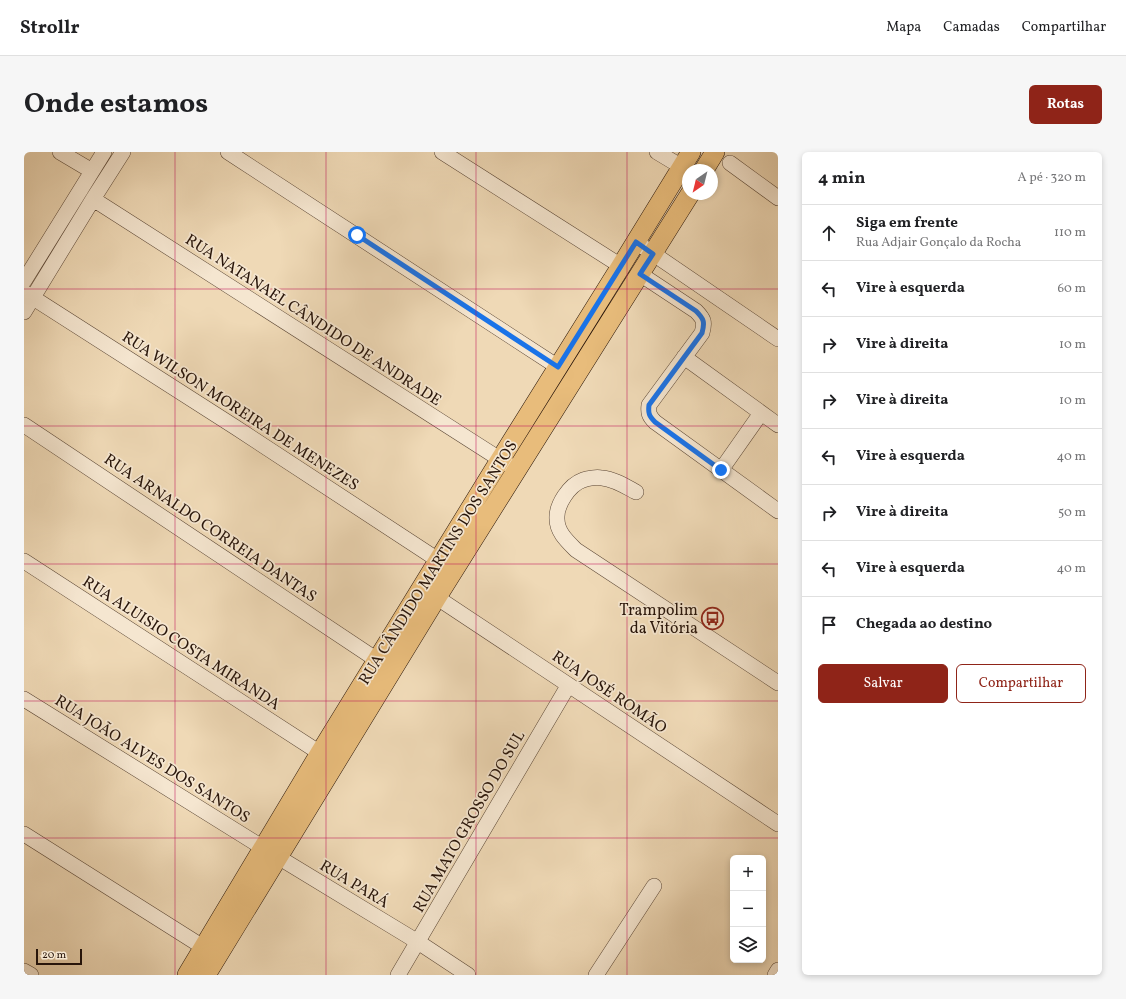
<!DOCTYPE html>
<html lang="pt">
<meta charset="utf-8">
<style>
:root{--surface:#fff;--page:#f6f6f6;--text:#202124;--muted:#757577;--line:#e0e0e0;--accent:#8f2418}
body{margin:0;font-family:Vollkorn,serif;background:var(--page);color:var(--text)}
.controls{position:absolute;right:12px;bottom:12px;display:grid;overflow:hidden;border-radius:6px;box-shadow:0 2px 6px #0003}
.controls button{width:36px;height:36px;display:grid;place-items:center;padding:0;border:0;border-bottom:1px solid var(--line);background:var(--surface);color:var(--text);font:20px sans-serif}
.compass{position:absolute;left:658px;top:12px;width:36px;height:36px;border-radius:50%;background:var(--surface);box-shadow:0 2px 6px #0003;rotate:215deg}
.scale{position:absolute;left:12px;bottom:10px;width:46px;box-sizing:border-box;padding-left:4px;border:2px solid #28150a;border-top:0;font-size:11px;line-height:14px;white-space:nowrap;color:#28150a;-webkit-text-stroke:3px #f5e6d0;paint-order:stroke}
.stop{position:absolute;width:12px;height:12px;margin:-9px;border:3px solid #1a73e8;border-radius:50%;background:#fff}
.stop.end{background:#1a73e8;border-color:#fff;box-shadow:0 1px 4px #0008}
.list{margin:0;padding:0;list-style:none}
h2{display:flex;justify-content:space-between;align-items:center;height:52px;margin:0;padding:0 16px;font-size:17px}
h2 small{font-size:13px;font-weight:400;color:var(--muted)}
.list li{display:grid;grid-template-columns:26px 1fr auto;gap:12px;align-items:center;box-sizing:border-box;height:56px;padding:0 16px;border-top:1px solid var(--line)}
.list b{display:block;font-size:15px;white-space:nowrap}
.list p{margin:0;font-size:13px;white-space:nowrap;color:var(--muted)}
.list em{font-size:13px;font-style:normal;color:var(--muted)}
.actions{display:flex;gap:8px;padding:12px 16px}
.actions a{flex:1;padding:9px 0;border:1px solid var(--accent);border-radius:6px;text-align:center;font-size:14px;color:var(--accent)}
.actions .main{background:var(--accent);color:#fff}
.icon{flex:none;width:22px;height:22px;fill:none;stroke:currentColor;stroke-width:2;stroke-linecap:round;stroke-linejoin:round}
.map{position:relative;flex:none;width:754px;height:823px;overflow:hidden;border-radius:6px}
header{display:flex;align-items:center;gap:24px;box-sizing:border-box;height:56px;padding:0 20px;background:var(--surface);border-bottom:1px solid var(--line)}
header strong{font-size:19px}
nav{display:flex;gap:22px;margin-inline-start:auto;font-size:14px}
.intro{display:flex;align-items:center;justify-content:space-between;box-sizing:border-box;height:96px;padding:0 24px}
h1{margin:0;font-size:28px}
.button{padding:10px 18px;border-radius:6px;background:var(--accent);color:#fff;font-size:14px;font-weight:700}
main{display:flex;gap:24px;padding:0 24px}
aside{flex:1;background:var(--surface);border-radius:6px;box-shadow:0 2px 6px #0003}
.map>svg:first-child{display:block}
</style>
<header>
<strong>Strollr</strong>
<nav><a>Mapa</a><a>Camadas</a><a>Compartilhar</a></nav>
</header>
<div class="intro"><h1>Onde estamos</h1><a class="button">Rotas</a></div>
<main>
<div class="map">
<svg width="754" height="823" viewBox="0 0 754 823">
<rect width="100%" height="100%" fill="#efd9b6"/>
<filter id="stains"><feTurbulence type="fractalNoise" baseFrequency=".005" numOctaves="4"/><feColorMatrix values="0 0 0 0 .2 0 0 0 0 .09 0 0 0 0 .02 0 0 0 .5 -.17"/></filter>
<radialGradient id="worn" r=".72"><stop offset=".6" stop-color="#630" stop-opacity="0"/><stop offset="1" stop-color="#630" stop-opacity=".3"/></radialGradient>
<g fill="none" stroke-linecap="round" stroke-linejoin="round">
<defs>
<path id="minor" d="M 36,0 L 68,19
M 204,0 L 534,215
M 418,0 L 597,114
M 633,0 L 658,15
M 706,11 L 754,46
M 69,47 L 485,313
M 612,90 L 754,187
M 616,122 L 672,159 C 680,167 681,170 678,181 L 625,253 C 624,261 625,264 631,270 L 754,359
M 0,129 L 80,0
M 0,140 L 211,275 L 414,408
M 0,160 L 69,47 L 99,0
M 660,205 L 754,273
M 0,273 L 353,508
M 697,318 L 737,261
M 612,340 C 601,334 590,327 578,326 C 573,325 564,326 559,328 C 545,333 532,353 533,367 C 533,380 543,389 552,398 L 754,531
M 0,409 L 296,601
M 403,439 L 754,672
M 0,547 L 254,705 L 394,790 L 444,823
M 0,682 L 179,795
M 0,819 L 7,823
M 374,823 L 544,534
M 572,823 L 630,734
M 751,823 L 754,818"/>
<path id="major" d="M 680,18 L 691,0
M 163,823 L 296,601 L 476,308 L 597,114 L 667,0
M 182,823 L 413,445 L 666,42"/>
</defs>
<use href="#minor" stroke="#5a4635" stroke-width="16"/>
<use href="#major" stroke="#28150a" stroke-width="20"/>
<use href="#minor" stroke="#f5e6d0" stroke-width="15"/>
<use href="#major" stroke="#e8bc7b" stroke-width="19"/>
</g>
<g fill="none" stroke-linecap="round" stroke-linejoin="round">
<path stroke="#1a73e8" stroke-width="5" d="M 333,83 L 534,215 L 612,90 L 629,102 L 616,122 L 672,159 C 680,167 681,170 678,181 L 625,253 C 624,261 625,264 631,270 L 697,318"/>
</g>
<path fill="none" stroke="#c2185b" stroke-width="1" stroke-opacity="0.55" d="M 151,0 L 151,823M 302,0 L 302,823M 452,0 L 452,823M 603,0 L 603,823M 0,137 L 754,137M 0,274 L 754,274M 0,412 L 754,412M 0,549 L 754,549M 0,686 L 754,686"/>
<defs>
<symbol id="bus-ring" viewBox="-11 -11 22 22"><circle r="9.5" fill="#f5e6d0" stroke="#8f2418" stroke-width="1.5"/><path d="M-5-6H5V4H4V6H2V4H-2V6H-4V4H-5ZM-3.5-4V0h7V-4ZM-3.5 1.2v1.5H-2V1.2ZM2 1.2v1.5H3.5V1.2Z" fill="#8f2418"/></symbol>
</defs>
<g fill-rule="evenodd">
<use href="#bus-ring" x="676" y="454" width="25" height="25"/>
</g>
<g text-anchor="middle" stroke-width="3.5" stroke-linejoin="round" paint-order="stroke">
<g font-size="16" fill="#28150a" stroke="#f5e6d0">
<text transform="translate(290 167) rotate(33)" y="6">RUA NATANAEL CÂNDIDO DE ANDRADE</text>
<text transform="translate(217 258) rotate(33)" y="6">RUA WILSON MOREIRA DE MENEZES</text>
<text transform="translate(187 375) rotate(34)" y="6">RUA ARNALDO CORREIA DANTAS</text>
<text transform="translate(413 410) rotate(-58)" y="6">RUA CÂNDIDO MARTINS DOS SANTOS</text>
<text transform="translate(158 490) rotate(33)" y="6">RUA ALUISIO COSTA MIRANDA</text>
<text transform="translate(586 539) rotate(34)" y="6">RUA JOSÉ ROMÃO</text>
<text transform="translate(129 606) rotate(32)" y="6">RUA JOÃO ALVES DOS SANTOS</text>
<text transform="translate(444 669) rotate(-60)" y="6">RUA MATO GROSSO DO SUL</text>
<text transform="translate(331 731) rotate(31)" y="6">RUA PARÁ</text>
</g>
<g font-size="16" fill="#28150a" stroke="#f5e6d0" text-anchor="end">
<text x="674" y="463">Trampolim<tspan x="674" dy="18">da Vitória</tspan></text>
</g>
</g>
<rect width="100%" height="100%" filter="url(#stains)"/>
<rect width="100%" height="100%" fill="url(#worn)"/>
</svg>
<div class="controls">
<button>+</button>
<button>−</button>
<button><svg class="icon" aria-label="layers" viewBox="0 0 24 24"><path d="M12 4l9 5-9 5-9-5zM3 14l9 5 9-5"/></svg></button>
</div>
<svg class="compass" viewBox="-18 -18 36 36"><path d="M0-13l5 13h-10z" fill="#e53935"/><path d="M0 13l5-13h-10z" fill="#757577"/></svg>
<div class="scale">20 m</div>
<div class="stop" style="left:333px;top:83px"></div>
<div class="stop end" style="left:697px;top:318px"></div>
</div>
<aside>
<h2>4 min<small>A pé · 320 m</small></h2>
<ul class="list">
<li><svg class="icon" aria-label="ahead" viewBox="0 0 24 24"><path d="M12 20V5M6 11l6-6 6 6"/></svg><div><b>Siga em frente</b><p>Rua Adjair Gonçalo da Rocha</p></div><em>110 m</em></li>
<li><svg class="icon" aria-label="left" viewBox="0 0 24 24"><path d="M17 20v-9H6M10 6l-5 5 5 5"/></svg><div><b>Vire à esquerda</b></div><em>60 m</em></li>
<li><svg class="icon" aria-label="right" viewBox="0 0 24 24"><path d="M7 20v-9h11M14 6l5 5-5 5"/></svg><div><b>Vire à direita</b></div><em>10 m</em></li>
<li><svg class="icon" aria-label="right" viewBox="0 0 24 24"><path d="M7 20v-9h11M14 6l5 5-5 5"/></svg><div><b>Vire à direita</b></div><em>10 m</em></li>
<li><svg class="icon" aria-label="left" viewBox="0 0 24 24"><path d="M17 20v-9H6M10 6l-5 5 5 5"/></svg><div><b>Vire à esquerda</b></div><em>40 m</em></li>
<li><svg class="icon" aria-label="right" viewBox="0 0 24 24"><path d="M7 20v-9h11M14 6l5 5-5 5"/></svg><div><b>Vire à direita</b></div><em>50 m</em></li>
<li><svg class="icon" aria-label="left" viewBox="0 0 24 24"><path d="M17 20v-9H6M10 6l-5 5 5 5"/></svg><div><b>Vire à esquerda</b></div><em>40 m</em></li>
<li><svg class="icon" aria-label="arrive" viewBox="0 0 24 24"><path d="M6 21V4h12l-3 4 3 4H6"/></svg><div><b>Chegada ao destino</b></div></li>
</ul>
<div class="actions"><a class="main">Salvar</a><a>Compartilhar</a></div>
</aside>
</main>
